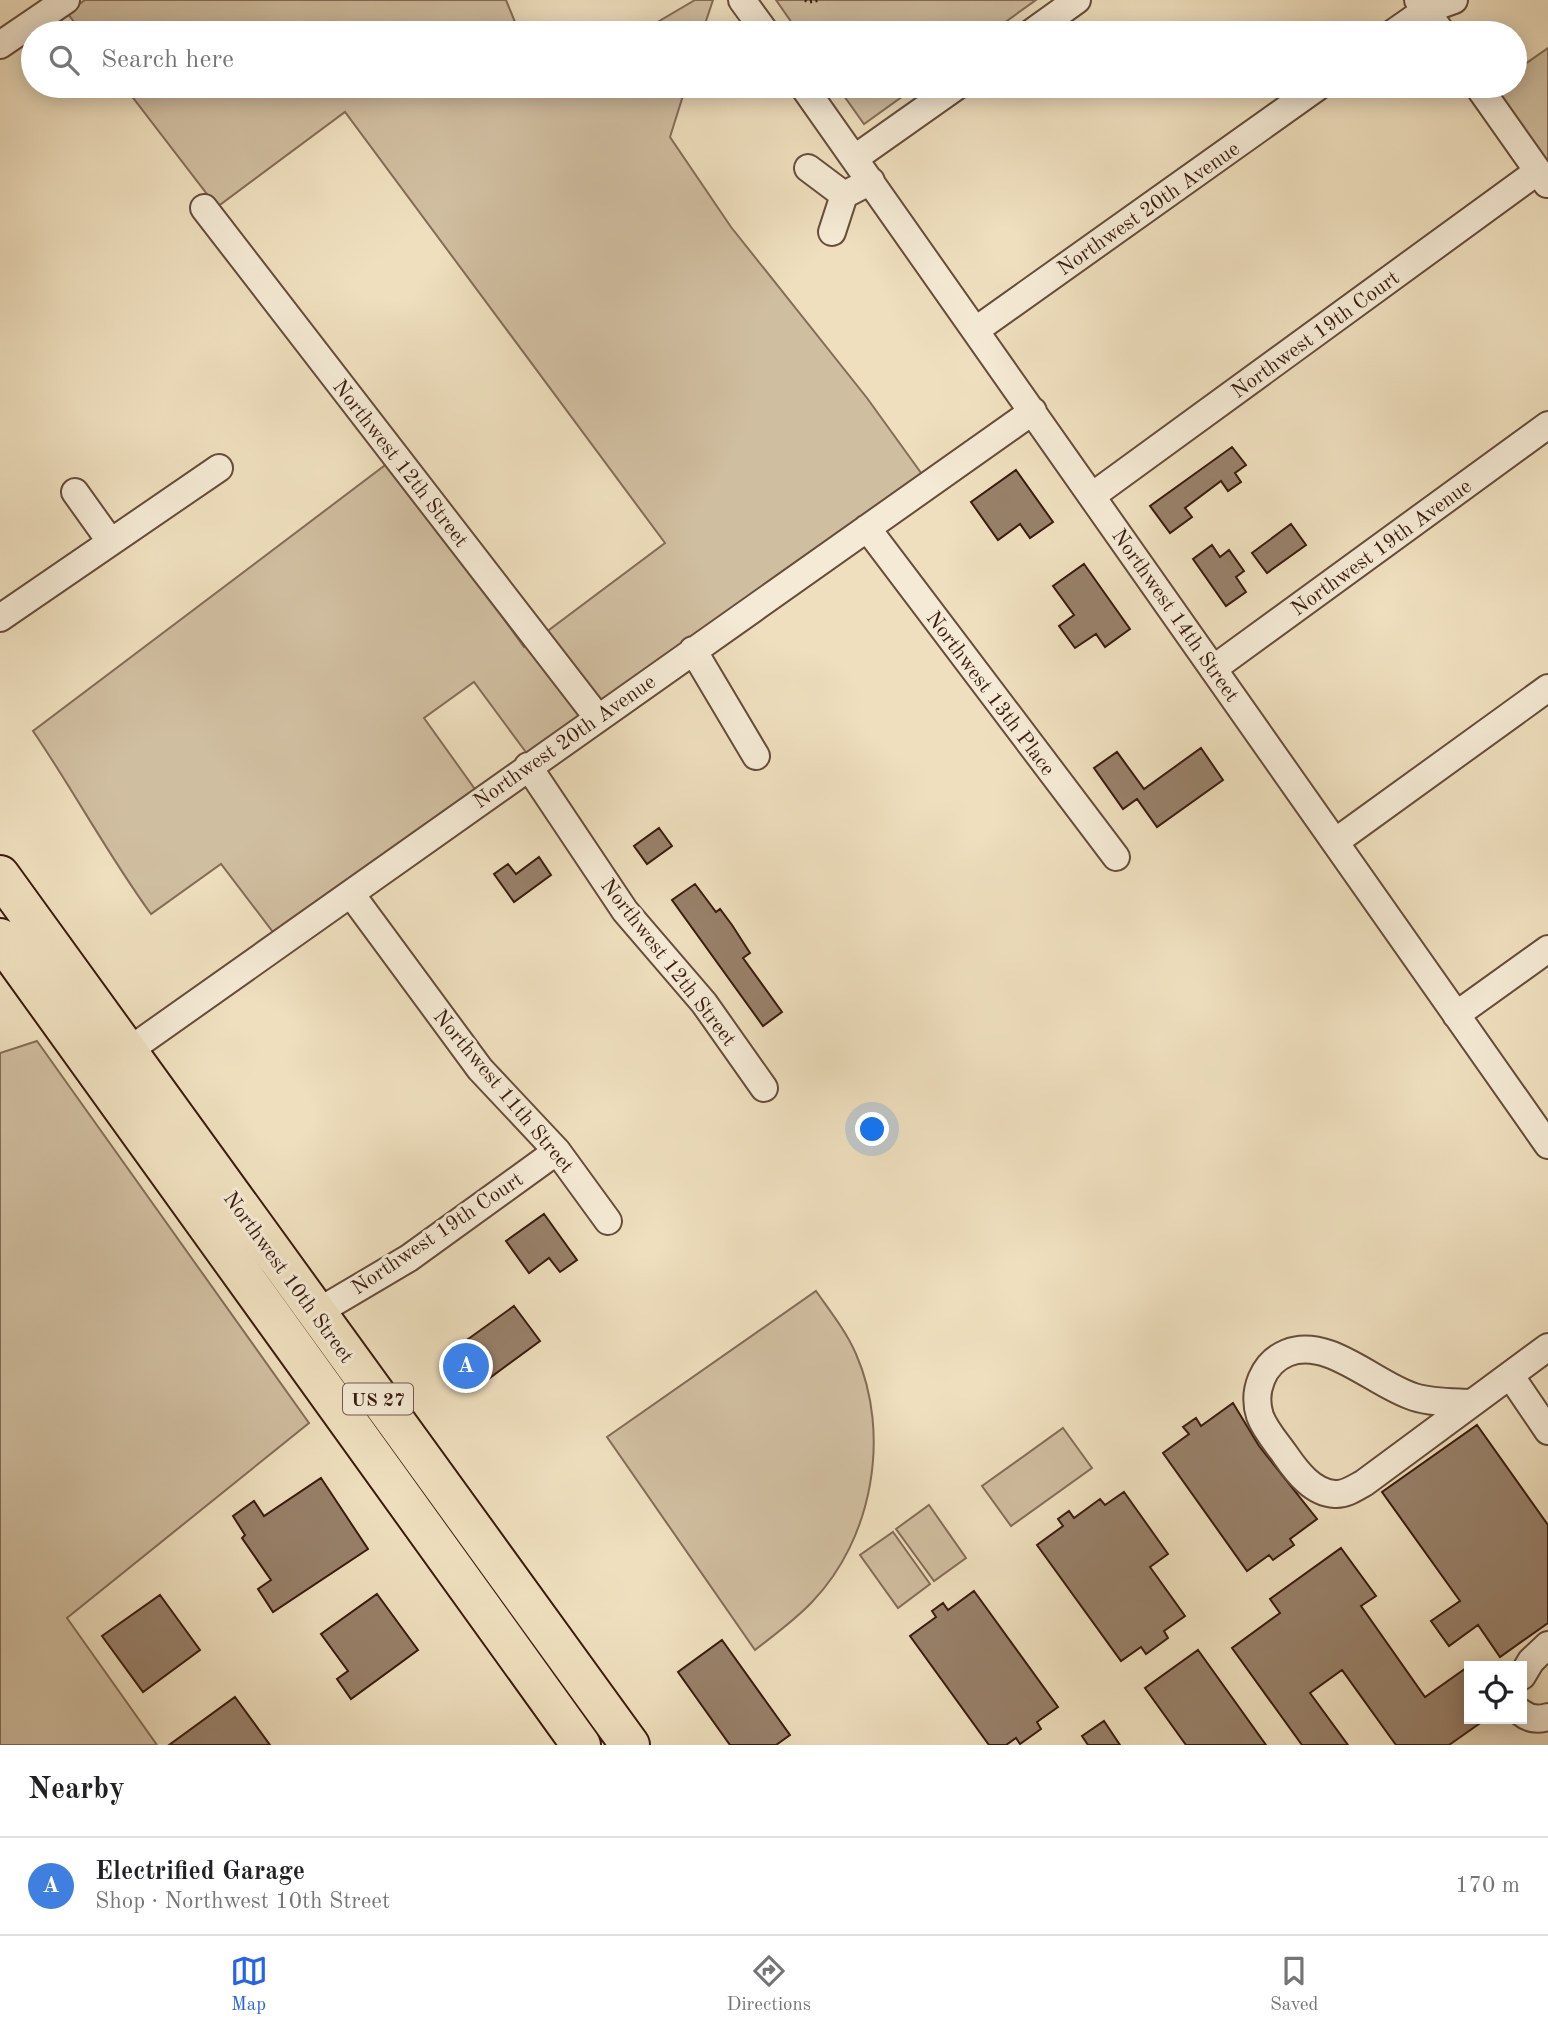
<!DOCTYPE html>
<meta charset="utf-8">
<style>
:root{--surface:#fff;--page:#f6f6f6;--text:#202124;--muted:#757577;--line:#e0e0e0;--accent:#2563eb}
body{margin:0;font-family:"Old Standard TT",serif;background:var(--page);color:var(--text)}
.controls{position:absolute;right:21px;bottom:21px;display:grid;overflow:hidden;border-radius:0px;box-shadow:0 4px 18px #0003}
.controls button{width:63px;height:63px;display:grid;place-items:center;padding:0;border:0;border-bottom:2px solid var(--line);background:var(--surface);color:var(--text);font:35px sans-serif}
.you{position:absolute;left:873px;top:1130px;width:24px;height:24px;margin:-18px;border:5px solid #fff;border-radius:50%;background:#1a73e8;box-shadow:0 0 0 10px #1a73e833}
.badge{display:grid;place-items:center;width:46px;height:46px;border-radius:50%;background:var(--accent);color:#fff;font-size:23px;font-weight:700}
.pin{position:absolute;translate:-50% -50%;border:4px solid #fff;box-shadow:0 2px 7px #0006}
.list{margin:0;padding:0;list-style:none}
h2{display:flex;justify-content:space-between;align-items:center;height:91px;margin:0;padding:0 28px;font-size:30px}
h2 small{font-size:23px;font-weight:400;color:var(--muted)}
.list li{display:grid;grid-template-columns:46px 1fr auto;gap:21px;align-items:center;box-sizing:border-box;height:98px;padding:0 28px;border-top:2px solid var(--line)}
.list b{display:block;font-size:26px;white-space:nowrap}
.list p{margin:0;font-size:23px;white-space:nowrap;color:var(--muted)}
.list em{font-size:23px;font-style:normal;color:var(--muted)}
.icon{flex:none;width:38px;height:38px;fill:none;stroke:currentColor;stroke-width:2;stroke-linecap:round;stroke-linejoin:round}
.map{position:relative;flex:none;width:1548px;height:1745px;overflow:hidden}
.search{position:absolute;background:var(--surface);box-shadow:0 4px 18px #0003;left:21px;right:21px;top:21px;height:77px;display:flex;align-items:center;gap:18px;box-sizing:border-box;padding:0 24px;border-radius:38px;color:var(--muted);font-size:26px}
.sheet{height:189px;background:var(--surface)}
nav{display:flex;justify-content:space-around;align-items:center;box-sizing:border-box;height:98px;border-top:2px solid var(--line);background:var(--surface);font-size:19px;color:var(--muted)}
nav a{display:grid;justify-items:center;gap:4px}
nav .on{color:var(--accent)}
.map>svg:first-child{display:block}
</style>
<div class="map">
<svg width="1548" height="1745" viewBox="0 0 1548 1745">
<rect width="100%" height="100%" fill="#efdfbe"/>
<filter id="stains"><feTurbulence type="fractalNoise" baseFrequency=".00286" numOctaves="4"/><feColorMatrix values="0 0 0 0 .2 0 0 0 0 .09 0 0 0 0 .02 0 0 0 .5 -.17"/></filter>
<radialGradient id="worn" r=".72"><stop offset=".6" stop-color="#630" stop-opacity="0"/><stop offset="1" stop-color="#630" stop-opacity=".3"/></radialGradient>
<path fill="#d0bea0" stroke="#846c57" stroke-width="2" d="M 85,0 L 506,0 L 515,22 L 523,33 L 83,33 L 67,13 Z
M 695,0 L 713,0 L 702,33 L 639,33 Z
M 776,0 L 1036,0 L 990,33 L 799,33 Z
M 1548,48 L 1548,167 L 1492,87 L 1515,86 L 1515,71 Z
M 124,86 L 686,86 L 670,137 L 731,227 L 867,398 L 924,477 L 601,705 L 545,633 L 665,543 L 345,112 L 217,207 Z
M 837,86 L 917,86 L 864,124 Z
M 388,463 L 450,544 L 524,647 L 528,645 L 583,717 L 528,755 L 474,682 L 424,718 L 477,792 L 276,936 L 221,864 L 151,914 C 108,855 74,791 33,731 Z
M 37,1041 L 309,1423 L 67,1618 L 157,1745 L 0,1745 L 0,1053 Z
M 816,1291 C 830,1311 846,1331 856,1354 C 891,1434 873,1539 812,1602 C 795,1620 774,1635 755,1650 L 607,1437 Z
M 1063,1428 L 1092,1468 L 1011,1526 L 982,1486 Z
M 929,1505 L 966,1558 L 934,1581 L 896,1529 Z
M 893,1532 L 930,1584 L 898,1608 L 860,1555 Z"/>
<path fill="#98816a" stroke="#391b0e" stroke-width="2" d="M 1232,447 L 1246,465 L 1235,473 L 1241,482 L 1228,491 L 1221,481 L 1185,508 L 1192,517 L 1170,533 L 1150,506 Z
M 1016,470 L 1053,522 L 1030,538 L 1020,524 L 998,540 L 971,502 Z
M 1291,524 L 1306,545 L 1267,573 L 1252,553 Z
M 1212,545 L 1220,557 L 1229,550 L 1244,571 L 1236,577 L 1246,592 L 1226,606 L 1193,559 Z
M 1084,564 L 1130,629 L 1105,647 L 1096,634 L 1075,648 L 1059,626 L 1074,615 L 1053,586 Z
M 1201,748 L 1223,780 L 1157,827 L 1137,799 L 1123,809 L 1094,768 L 1117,752 L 1144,789 Z
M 659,828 L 672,846 L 647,864 L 634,846 Z
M 539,857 L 551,875 L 514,902 L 494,874 L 508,864 L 516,874 Z
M 695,884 L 716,912 L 720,909 L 732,925 L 750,953 L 743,958 L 782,1012 L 763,1026 L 672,900 Z
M 544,1214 L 577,1260 L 560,1272 L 549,1258 L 529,1273 L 506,1241 Z
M 514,1306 L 540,1341 L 472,1391 L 446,1355 Z
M 1233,1403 L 1259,1446 L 1317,1519 L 1290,1539 L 1294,1545 L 1273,1560 L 1269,1555 L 1247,1571 L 1163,1453 L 1189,1434 L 1183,1427 L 1196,1418 L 1201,1426 Z
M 1477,1425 L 1548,1525 L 1548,1623 L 1500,1657 L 1478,1625 L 1449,1646 L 1431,1621 L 1460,1601 L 1382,1492 Z
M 321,1478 L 368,1549 L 273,1612 L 258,1589 L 271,1580 L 242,1538 L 245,1535 L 233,1516 L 254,1501 L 264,1516 Z
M 1124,1492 L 1168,1554 L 1150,1567 L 1185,1616 L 1164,1631 L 1168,1638 L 1146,1654 L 1141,1647 L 1121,1661 L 1037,1545 L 1063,1526 L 1058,1519 L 1069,1511 L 1074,1518 L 1100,1499 L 1105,1505 Z
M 1341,1548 L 1376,1596 L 1361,1606 L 1425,1697 L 1469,1666 L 1469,1719 L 1486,1719 L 1449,1745 L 1396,1745 L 1342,1670 L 1310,1693 L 1348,1745 L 1302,1745 L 1232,1648 L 1280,1613 L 1270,1599 Z
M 974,1591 L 1058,1707 L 1037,1722 L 1041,1729 L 1020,1744 L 1016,1738 L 1006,1745 L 989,1745 L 910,1636 L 936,1617 L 932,1611 L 943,1603 L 948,1610 Z
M 377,1594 L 418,1650 L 351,1699 L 337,1679 L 348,1671 L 321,1634 Z
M 160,1595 L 200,1650 L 143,1692 L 102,1636 Z
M 722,1640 L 790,1735 L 776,1745 L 730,1745 L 678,1672 Z
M 1198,1650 L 1266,1745 L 1186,1745 L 1145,1688 Z
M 235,1697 L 270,1745 L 169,1745 Z
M 1104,1721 L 1120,1745 L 1088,1745 L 1082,1736 Z"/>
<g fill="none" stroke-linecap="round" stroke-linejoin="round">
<defs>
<path id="minor" d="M 742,0 L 766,33
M 1418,0 L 1442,33
M 1031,33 L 1077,0
M 1393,33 L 1426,10 L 1454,0
M 0,45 L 66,0
M 803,86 L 1548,1145
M 1478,86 L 1547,184
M 855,158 L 957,86
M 808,168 L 844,195
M 204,208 L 598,718
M 832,232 L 844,195 L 871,181
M 976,330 L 1319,86
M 75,492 L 110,541
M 1092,496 L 1538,171
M 867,528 L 1116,857
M 0,618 L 219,468
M 693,650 L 756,756
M 1213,669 L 1548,425
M 528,766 L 625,911 L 704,1003 L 764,1088
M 1335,842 L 1548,688
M 351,894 L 480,1069 L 557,1151 L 608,1221
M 1456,1015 L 1548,949
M 114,1061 L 1033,411
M 316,1313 L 409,1258 L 557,1151
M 1510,1375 L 1548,1431
M 1472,1403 C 1453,1402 1433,1403 1414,1397 C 1375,1385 1328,1336 1287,1353 C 1263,1363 1252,1391 1260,1416 C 1265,1430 1277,1443 1286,1456 C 1297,1472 1313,1493 1335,1494 C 1345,1495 1355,1488 1364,1483 L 1548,1347
M 1522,1676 L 1531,1661 L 1548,1645
M 1522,1713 C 1529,1719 1538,1720 1548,1717"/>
<path id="highway" d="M 0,875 L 630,1745
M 0,938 L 581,1745"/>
</defs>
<use href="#minor" stroke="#664c3a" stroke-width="30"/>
<use href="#highway" stroke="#391b0e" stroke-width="42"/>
<path stroke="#391b0e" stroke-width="3.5" stroke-dasharray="2 3.5" stroke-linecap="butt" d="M 805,0 L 809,2 L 819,0"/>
<use href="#minor" stroke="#f5ead5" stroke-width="26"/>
<use href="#highway" stroke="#efdfbe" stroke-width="38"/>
</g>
<g text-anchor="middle" stroke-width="6" stroke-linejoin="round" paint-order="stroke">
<rect fill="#f5ead5" stroke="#71594a" stroke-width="2" x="343" y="1383.5" width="70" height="31" rx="5"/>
<g font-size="19" font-weight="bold" fill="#391b0e">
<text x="378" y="1406">US 27</text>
</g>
<g font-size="21" fill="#391b0e" stroke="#f5ead5">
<text transform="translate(1148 208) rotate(-35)" y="7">Northwest 20th Avenue</text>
<text transform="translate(1315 334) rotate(-36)" y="7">Northwest 19th Court</text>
<text transform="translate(401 463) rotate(52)" y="7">Northwest 12th Street</text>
<text transform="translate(1381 547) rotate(-36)" y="7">Northwest 19th Avenue</text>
<text transform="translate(1176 615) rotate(55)" y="7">Northwest 14th Street</text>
<text transform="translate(991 693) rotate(53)" y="7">Northwest 13th Place</text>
<text transform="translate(564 741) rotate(-35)" y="7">Northwest 20th Avenue</text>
<text transform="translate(669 962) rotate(52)" y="7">Northwest 12th Street</text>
<text transform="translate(504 1091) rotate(50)" y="7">Northwest 11th Street</text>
<text transform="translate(437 1233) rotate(-34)" y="7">Northwest 19th Court</text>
<text transform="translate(289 1277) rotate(54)" y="7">Northwest 10th Street</text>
</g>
</g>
<rect width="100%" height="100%" filter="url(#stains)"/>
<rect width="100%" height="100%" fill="url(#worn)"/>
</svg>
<div class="controls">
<button><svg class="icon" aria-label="locate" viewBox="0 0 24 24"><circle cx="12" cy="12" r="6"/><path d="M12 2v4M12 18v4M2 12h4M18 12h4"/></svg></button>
</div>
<div class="you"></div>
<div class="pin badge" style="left:466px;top:1366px;background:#3f7fe0">A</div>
<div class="search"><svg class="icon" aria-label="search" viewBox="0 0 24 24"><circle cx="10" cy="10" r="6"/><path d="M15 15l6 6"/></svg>Search here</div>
</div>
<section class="sheet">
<h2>Nearby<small></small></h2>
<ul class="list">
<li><span class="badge" style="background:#3f7fe0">A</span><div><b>Electrified Garage</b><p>Shop · Northwest 10th Street</p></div><em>170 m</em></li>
</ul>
</section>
<nav>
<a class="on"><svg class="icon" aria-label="map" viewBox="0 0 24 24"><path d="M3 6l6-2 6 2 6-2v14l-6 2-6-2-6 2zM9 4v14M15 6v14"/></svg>Map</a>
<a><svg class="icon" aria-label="directions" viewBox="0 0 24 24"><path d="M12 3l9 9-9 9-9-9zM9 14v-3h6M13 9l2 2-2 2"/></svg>Directions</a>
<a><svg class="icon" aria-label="saved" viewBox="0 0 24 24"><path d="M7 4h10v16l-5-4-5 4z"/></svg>Saved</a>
</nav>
